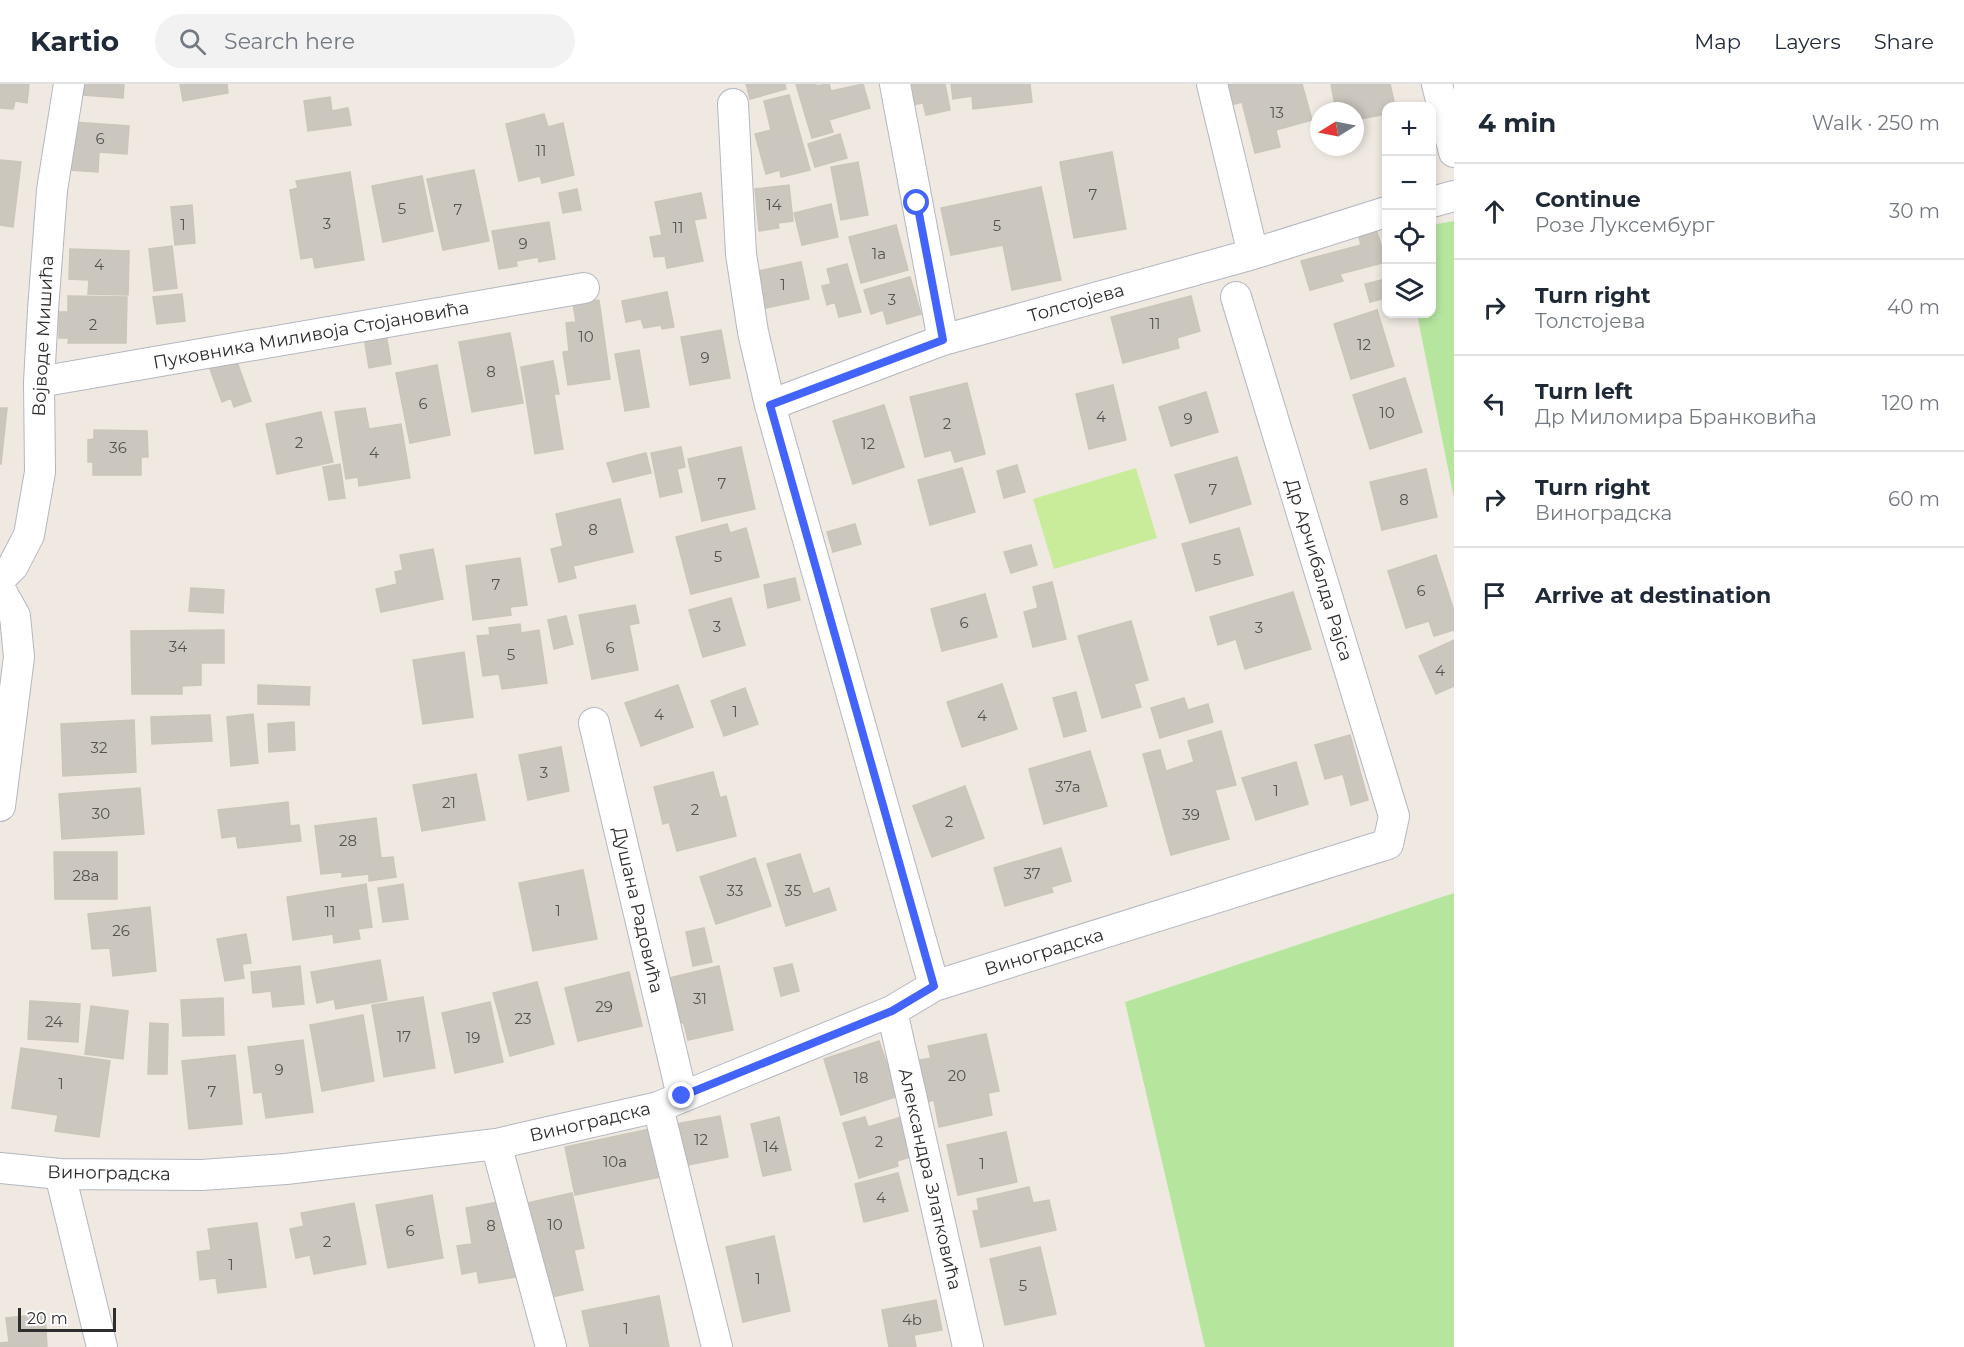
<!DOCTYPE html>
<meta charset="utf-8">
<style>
:root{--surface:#fff;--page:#f2f2f3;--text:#1f2937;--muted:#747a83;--line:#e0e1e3}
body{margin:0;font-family:Montserrat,sans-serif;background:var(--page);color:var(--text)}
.controls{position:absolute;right:18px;top:18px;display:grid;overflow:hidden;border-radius:12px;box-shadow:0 3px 9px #0003}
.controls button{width:54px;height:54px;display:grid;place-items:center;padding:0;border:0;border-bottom:2px solid var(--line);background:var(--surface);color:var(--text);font:30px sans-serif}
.compass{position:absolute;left:1310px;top:18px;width:54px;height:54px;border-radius:50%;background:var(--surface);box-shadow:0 3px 9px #0003;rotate:260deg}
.scale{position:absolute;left:18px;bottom:15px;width:98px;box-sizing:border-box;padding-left:6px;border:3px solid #2e2e2e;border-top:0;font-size:16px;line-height:21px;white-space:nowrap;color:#2e2e2e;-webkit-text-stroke:4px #fff;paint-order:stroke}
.stop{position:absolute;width:18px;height:18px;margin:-14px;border:4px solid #4264fb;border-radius:50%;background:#fff}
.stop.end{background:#4264fb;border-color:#fff;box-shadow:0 2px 6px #0008}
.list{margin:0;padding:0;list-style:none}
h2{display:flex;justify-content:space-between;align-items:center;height:78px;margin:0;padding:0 24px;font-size:26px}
h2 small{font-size:20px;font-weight:400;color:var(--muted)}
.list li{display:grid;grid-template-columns:39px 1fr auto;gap:18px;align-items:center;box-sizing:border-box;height:96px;padding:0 24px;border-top:2px solid var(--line)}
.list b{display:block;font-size:22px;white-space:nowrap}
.list p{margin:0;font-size:20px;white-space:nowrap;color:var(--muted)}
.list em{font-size:20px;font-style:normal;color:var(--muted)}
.icon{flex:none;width:33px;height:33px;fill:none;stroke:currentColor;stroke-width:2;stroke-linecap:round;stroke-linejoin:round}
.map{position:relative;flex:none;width:1454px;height:1263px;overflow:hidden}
header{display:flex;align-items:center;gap:36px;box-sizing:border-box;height:84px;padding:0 30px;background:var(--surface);border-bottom:2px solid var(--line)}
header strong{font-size:28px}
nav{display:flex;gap:33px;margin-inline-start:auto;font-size:21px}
.search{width:420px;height:54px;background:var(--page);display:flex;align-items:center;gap:15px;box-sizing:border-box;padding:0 21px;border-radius:33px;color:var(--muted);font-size:22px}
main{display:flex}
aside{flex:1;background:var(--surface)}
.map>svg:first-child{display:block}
</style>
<header>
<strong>Kartio</strong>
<div class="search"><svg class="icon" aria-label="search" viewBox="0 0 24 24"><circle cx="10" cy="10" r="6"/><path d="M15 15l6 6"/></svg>Search here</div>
<nav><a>Map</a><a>Layers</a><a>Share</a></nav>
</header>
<main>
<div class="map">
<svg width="1454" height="1263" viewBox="0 0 1454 1263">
<rect width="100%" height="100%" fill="#efe9e1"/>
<path fill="#b6e59e" d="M 1454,137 L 1454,414 L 1417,230 L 1432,230 L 1432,141 Z
M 1454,809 L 1454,1263 L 1205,1263 L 1125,918 Z"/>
<path fill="#c9ec9a" d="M 1136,384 L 1157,454 L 1054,485 L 1033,415 Z"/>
<path fill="#cbc7bf" stroke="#cbc5ba" stroke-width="1.5" d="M 0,0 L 29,0 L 27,19 L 15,17 L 13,25 L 0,24 Z
M 84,0 L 124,0 L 123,14 L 83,11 Z
M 180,0 L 227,0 L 228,9 L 183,17 Z
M 746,0 L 785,0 L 786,5 L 750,15 Z
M 796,0 L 816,0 L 816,2 L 829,0 L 831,7 L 863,0 L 870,24 L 829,36 L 833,48 L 812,54 Z
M 907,0 L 945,0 L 950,26 L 926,31 L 923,19 L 911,21 Z
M 951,0 L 1030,0 L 1032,18 L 973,25 L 972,12 L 953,15 Z
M 1221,0 L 1302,0 L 1312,36 L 1276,46 L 1280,63 L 1255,69 L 1242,18 L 1227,22 Z
M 1331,0 L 1390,0 L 1395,22 L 1386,22 L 1386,30 L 1355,36 L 1355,27 L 1336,27 Z
M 789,11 L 810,86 L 781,93 L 780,86 L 766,90 L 755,50 L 771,46 L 764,17 Z
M 330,13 L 332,27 L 348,24 L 351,41 L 308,47 L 304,17 Z
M 544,30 L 548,43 L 563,39 L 574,91 L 542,99 L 540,92 L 519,97 L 506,40 Z
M 73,38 L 129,42 L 127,70 L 99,68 L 98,88 L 70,86 Z
M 840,50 L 847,74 L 815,83 L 808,60 Z
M 1112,68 L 1126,145 L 1074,154 L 1060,78 Z
M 0,76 L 21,78 L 13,143 L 0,141 Z
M 858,78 L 868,131 L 841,136 L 831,83 Z
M 474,86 L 489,157 L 443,166 L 427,95 Z
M 350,88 L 364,176 L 315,184 L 313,173 L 301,175 L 290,106 L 298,104 L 296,97 Z
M 422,92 L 433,147 L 383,158 L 372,102 Z
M 789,101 L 793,137 L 778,139 L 779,144 L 759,147 L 755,105 Z
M 1041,103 L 1061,196 L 1012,206 L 1003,161 L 951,171 L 941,124 Z
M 577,105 L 581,126 L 563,129 L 559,109 Z
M 701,109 L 706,134 L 694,136 L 703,177 L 667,184 L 665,172 L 654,173 L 650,153 L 662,151 L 655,118 Z
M 831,120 L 838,153 L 802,161 L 794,129 Z
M 192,121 L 195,159 L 175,161 L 171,123 Z
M 549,138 L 555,175 L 539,178 L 538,173 L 516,177 L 517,182 L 499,185 L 492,147 Z
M 896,141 L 908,186 L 861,199 L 849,153 Z
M 1377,148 L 1386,178 L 1340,190 L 1343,197 L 1310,206 L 1301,177 L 1361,161 L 1359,153 Z
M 172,162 L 177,204 L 154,207 L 149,165 Z
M 70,165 L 129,167 L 128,211 L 88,210 L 89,196 L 69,195 Z
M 801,178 L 809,215 L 765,224 L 758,187 Z
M 847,180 L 861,228 L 839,233 L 835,218 L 827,221 L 822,202 L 831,200 L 827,185 Z
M 910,193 L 921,230 L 887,240 L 883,226 L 871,230 L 864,206 Z
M 1386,195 L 1386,214 L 1370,218 L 1365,200 Z
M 667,208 L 674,243 L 662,245 L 661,241 L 644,244 L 641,235 L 626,238 L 622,217 Z
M 182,210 L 185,237 L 157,240 L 153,213 Z
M 68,212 L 127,213 L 126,259 L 68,259 L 69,254 L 59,254 L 59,228 L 68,228 Z
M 1191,212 L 1200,247 L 1177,254 L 1179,264 L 1123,279 L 1111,233 Z
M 599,216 L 610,295 L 568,301 L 563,268 L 569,267 L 566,239 L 576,238 L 573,220 Z
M 1377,226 L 1394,282 L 1351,295 L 1334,240 Z
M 721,246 L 730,294 L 690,301 L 681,253 Z
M 386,249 L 391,280 L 369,284 L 364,253 Z
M 510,249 L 523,319 L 472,328 L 459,258 Z
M 639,266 L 649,323 L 625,327 L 615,270 Z
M 236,275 L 251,317 L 234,323 L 231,314 L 222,318 L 210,285 Z
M 553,277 L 559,310 L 554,310 L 563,365 L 535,370 L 521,283 Z
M 437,281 L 450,351 L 410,359 L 396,289 Z
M 1405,294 L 1422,348 L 1370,365 L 1353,311 Z
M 967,299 L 985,370 L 955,378 L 951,366 L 925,373 L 910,313 Z
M 1113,301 L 1126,356 L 1089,365 L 1076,310 Z
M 1206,308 L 1218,348 L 1171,362 L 1159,323 Z
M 884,321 L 904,383 L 853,400 L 833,337 Z
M 0,324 L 7,324 L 1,380 L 0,380 Z
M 365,324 L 369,345 L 401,340 L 410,394 L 359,402 L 358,393 L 346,395 L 335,328 Z
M 321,328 L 333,378 L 277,390 L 266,340 Z
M 94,346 L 147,347 L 148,373 L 141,373 L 141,391 L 93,391 L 93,378 L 88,378 L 88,356 L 94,355 Z
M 681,363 L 685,383 L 677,385 L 682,408 L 660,413 L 651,369 Z
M 741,363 L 755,425 L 702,437 L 688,375 Z
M 646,369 L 651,389 L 613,398 L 607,379 Z
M 1237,373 L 1251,420 L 1190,439 L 1175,391 Z
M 340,380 L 345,414 L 329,416 L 323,383 Z
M 1017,381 L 1025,408 L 1004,414 L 997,387 Z
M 962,384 L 975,428 L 930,441 L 918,396 Z
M 1426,385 L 1437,433 L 1382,446 L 1370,398 Z
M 620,415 L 633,468 L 573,482 L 576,494 L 559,498 L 551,465 L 563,462 L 556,430 Z
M 727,440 L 730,449 L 746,444 L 759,493 L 691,510 L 676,453 Z
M 855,440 L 861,460 L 833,468 L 827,448 Z
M 1239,444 L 1253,491 L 1196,507 L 1182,460 Z
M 1031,461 L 1037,481 L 1011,489 L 1004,468 Z
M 433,465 L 443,515 L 381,528 L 376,505 L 397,500 L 395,488 L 403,486 L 400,471 Z
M 1436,471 L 1454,527 L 1454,546 L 1434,552 L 1429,537 L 1406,544 L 1388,487 Z
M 520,474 L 527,521 L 510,523 L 511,531 L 473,536 L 466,482 Z
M 795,494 L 800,516 L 768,524 L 764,501 Z
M 1052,498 L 1066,555 L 1033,563 L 1024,528 L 1038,524 L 1033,503 Z
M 191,504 L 224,506 L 223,529 L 189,527 Z
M 1293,508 L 1311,565 L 1245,585 L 1236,555 L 1218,561 L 1210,533 Z
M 985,510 L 997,553 L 942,567 L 931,525 Z
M 731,514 L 745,561 L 703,573 L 689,526 Z
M 635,521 L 639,539 L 629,541 L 638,586 L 592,595 L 579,531 Z
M 566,532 L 573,560 L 554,565 L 548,536 Z
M 1131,537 L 1148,596 L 1134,600 L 1141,623 L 1102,634 L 1078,552 Z
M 520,540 L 521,549 L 539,546 L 547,599 L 502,605 L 499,590 L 483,592 L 477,552 L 490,551 L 489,544 Z
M 224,546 L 224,579 L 201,579 L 201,601 L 182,602 L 182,610 L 132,610 L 131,547 Z
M 1454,556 L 1454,602 L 1436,610 L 1419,572 Z
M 464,568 L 473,633 L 423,640 L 413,576 Z
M 1002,600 L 1017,645 L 962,663 L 947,618 Z
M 258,601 L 310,603 L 309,621 L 258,620 Z
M 678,601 L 693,643 L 641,662 L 625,619 Z
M 745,604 L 758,640 L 724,652 L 711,617 Z
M 1076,608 L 1086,647 L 1064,653 L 1053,614 Z
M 1184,614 L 1188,626 L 1208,620 L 1213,638 L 1160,654 L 1151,624 Z
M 253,630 L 258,679 L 231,682 L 227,633 Z
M 210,631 L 212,657 L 152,660 L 151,633 Z
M 134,636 L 136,688 L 63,692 L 61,640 Z
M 294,638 L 295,666 L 269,668 L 268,640 Z
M 1221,647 L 1236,701 L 1215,706 L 1229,755 L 1171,771 L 1143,670 L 1160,666 L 1166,687 L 1194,678 L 1188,657 Z
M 1350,651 L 1368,716 L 1351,721 L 1343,690 L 1325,695 L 1315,661 Z
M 561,663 L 569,707 L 528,716 L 519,671 Z
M 1090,667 L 1107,722 L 1044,740 L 1029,685 Z
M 1296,678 L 1308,720 L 1256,736 L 1242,694 Z
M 713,688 L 720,714 L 726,712 L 736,752 L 677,767 L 669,738 L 663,740 L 654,703 Z
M 476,690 L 485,736 L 422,747 L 413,701 Z
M 965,702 L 984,754 L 932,773 L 913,722 Z
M 140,704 L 144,750 L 62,755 L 59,710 Z
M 288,718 L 290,742 L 299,741 L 301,757 L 238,764 L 236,752 L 222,754 L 218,726 Z
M 376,734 L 381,774 L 393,773 L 396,793 L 369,797 L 369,790 L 342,793 L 342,788 L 321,790 L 315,742 Z
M 1061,764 L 1071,797 L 1051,803 L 1053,808 L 1005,822 L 994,784 Z
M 54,768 L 117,768 L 117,815 L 55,815 Z
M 800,770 L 813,810 L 829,804 L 836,826 L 786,842 L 767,780 Z
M 755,774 L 771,822 L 716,840 L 700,793 Z
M 583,786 L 597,855 L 533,867 L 519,799 Z
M 366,800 L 372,843 L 358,845 L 360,855 L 334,859 L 333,850 L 293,856 L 287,813 Z
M 403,800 L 408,835 L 383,838 L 378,804 Z
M 150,823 L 156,887 L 113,892 L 110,864 L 92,865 L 88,830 Z
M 704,844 L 712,878 L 693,882 L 686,848 Z
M 246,850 L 251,879 L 242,880 L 244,894 L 225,897 L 217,855 Z
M 380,876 L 387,916 L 336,925 L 334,915 L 317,919 L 311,888 Z
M 792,880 L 799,907 L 781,912 L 774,884 Z
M 300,882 L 304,920 L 273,923 L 271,907 L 253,909 L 251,888 Z
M 719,882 L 733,946 L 688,956 L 684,940 L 678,936 L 669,894 Z
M 629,888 L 642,942 L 578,957 L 565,904 Z
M 537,898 L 554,960 L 510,972 L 493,909 Z
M 423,913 L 435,984 L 384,993 L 372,921 Z
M 223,914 L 224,951 L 183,952 L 181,916 Z
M 30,917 L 80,920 L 78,958 L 28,955 Z
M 490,918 L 503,978 L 455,989 L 442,929 Z
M 91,922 L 128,927 L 123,975 L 85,970 Z
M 363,931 L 374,997 L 322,1007 L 310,941 Z
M 150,939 L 168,940 L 167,990 L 148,990 Z
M 986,950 L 999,1007 L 988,1009 L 992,1031 L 939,1043 L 934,1016 L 924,1019 L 915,977 L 931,974 L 928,962 Z
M 303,956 L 313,1028 L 266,1034 L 262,1008 L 254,1009 L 248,963 Z
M 879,957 L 898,1012 L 841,1031 L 824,975 Z
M 21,964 L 110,977 L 99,1053 L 55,1047 L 58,1031 L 12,1024 Z
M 235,971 L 242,1040 L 189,1045 L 182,977 Z
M 720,1032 L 728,1073 L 683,1082 L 675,1040 Z
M 779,1033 L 791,1086 L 763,1092 L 751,1040 Z
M 865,1033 L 868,1043 L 902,1033 L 914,1072 L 897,1077 L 898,1082 L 859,1094 L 843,1039 Z
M 655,1044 L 665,1092 L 575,1111 L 565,1063 Z
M 1006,1048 L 1017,1098 L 958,1111 L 947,1061 Z
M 898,1089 L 908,1127 L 864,1138 L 855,1100 Z
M 1029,1103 L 1033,1119 L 1049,1116 L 1056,1146 L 981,1163 L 973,1127 L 979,1126 L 977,1115 Z
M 572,1109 L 584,1164 L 574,1166 L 583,1206 L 547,1214 L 527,1119 Z
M 432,1111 L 443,1174 L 388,1184 L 376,1121 Z
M 509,1116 L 522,1192 L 479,1199 L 477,1187 L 462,1190 L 457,1162 L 472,1160 L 466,1124 Z
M 354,1119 L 366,1180 L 314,1190 L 310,1171 L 296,1174 L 290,1145 L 304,1142 L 301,1129 Z
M 257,1139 L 266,1203 L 218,1209 L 216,1194 L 200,1196 L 197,1168 L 211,1166 L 208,1145 Z
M 774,1152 L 790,1227 L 743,1238 L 726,1163 Z
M 1040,1163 L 1056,1230 L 1005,1241 L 990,1175 Z
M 659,1212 L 669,1263 L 590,1263 L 582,1227 Z
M 936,1216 L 942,1246 L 914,1251 L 916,1263 L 889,1263 L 882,1226 Z
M 45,1230 L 47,1263 L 0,1263 L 0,1259 L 9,1258 L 6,1234 Z"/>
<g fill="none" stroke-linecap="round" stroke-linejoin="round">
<defs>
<path id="minor" d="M 895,0 L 943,256
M 1212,0 L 1253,170
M 1437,0 L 1454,68
M 733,20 L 741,170 L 753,248 L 770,321 L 934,902
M 1432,118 L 1454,112
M 39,298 L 584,204
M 770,321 L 943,256 L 1253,170 L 1386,128
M 0,495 L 13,482 L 29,451 L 40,388 L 39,298 L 43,226 L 52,106 L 69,0
M 0,505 L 15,532 L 19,573 L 0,722
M 594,639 L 682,1012
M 892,927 L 968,1263
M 658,1023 L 717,1263
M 496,1060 L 551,1263
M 0,1084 L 60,1090 L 202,1091 L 286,1085 L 496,1060 L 658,1023 L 892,927 L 934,902 L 1388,760 L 1394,732 L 1236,213
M 60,1090 L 102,1263"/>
</defs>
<use href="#minor" stroke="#b4b7c1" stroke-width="32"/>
<use href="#minor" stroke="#fff" stroke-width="30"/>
</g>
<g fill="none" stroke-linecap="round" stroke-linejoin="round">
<path stroke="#4264fb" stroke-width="8" d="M 682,1012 L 892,927 L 934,902 L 770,321 L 943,256 L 917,119"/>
</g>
<g text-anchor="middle" stroke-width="4.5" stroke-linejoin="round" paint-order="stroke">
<g font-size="15" fill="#555452">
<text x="1277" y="34">13</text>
<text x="100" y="60">6</text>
<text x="541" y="72">11</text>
<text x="1093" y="116">7</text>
<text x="774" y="126">14</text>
<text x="402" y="130">5</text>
<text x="458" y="131">7</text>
<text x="327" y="145">3</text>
<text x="183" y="146">1</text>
<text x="997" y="147">5</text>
<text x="678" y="149">11</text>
<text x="523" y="165">9</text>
<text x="879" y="175">1a</text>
<text x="99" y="186">4</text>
<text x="783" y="206">1</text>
<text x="892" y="221">3</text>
<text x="1155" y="245">11</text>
<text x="93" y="246">2</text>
<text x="586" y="258">10</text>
<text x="1364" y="266">12</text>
<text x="705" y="279">9</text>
<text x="491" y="293">8</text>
<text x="423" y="325">6</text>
<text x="1387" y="334">10</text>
<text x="1101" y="338">4</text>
<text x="1188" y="340">9</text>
<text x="947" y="345">2</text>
<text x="299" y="364">2</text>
<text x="868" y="365">12</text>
<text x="118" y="369">36</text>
<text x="374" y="374">4</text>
<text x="722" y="405">7</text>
<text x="1213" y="411">7</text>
<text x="1404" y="421">8</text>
<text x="593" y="451">8</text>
<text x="718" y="478">5</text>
<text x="1217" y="481">5</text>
<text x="496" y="506">7</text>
<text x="1421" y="512">6</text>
<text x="964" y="544">6</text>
<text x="717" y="548">3</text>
<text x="1259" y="549">3</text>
<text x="178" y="568">34</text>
<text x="610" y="569">6</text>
<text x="511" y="576">5</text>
<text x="1440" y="592">4</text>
<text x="735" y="633">1</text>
<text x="659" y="636">4</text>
<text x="982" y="637">4</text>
<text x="99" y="669">32</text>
<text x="544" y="694">3</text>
<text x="1068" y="708">37a</text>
<text x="1276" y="712">1</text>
<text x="449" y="724">21</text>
<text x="695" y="731">2</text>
<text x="101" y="735">30</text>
<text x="1191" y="736">39</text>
<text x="949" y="743">2</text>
<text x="348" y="762">28</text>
<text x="1032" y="795">37</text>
<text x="86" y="797">28a</text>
<text x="735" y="812">33</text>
<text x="793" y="812">35</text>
<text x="558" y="832">1</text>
<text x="330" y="833">11</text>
<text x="121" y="852">26</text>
<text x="700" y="920">31</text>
<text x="604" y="928">29</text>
<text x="523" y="940">23</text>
<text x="54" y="943">24</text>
<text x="404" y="958">17</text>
<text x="473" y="959">19</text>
<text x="279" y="991">9</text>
<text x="957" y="997">20</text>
<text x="861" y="999">18</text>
<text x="61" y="1005">1</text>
<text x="212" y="1013">7</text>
<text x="701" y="1061">12</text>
<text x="879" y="1063">2</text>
<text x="771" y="1068">14</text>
<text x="615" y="1083">10a</text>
<text x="982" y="1085">1</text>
<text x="881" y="1119">4</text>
<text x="555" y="1146">10</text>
<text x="491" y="1147">8</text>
<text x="410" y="1152">6</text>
<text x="327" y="1163">2</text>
<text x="231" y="1186">1</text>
<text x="758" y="1200">1</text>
<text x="1023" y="1207">5</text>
<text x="912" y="1241">4b</text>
<text x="626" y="1250">1</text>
</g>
<g font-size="18" fill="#2e2e2e" stroke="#fff">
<text transform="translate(1076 219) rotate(-16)" y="6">Толстојева</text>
<text transform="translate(311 251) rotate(-10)" y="6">Пуковника Миливоја Стојановића</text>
<text transform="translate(43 252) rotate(-87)" y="6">Војводе Мишића</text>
<text transform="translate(1319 486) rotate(73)" y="6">Др Арчибалда Рајса</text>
<text transform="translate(638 826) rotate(77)" y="6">Душана Радовића</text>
<text transform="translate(1044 868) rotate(-17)" y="6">Виноградска</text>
<text transform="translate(590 1038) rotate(-13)" y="6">Виноградска</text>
<text transform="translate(109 1089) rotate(1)" y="6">Виноградска</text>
<text transform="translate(930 1095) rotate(77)" y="6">Александра Златковића</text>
</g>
</g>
</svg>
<div class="controls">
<button>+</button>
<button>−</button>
<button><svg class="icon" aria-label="locate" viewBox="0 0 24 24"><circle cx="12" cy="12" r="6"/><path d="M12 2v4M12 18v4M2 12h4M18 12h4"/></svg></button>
<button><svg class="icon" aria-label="layers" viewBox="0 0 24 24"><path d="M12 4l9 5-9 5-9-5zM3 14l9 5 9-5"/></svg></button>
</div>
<svg class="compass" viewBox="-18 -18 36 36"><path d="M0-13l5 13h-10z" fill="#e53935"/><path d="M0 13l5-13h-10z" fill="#747a83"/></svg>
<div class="scale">20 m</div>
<div class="stop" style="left:917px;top:119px"></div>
<div class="stop end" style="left:682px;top:1012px"></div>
</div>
<aside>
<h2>4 min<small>Walk · 250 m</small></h2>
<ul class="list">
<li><svg class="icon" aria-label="ahead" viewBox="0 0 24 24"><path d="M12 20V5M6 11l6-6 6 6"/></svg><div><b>Continue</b><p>Розе Луксембург</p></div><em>30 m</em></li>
<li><svg class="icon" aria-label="right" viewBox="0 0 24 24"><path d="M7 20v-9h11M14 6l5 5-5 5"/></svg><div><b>Turn right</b><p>Толстојева</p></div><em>40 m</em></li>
<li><svg class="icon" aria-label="left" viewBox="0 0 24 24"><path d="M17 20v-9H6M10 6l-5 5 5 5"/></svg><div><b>Turn left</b><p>Др Миломира Бранковића</p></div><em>120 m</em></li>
<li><svg class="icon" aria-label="right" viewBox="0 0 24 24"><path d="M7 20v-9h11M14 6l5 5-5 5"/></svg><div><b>Turn right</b><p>Виноградска</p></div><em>60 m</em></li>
<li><svg class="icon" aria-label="arrive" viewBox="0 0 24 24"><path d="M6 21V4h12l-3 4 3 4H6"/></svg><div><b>Arrive at destination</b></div></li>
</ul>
</aside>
</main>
